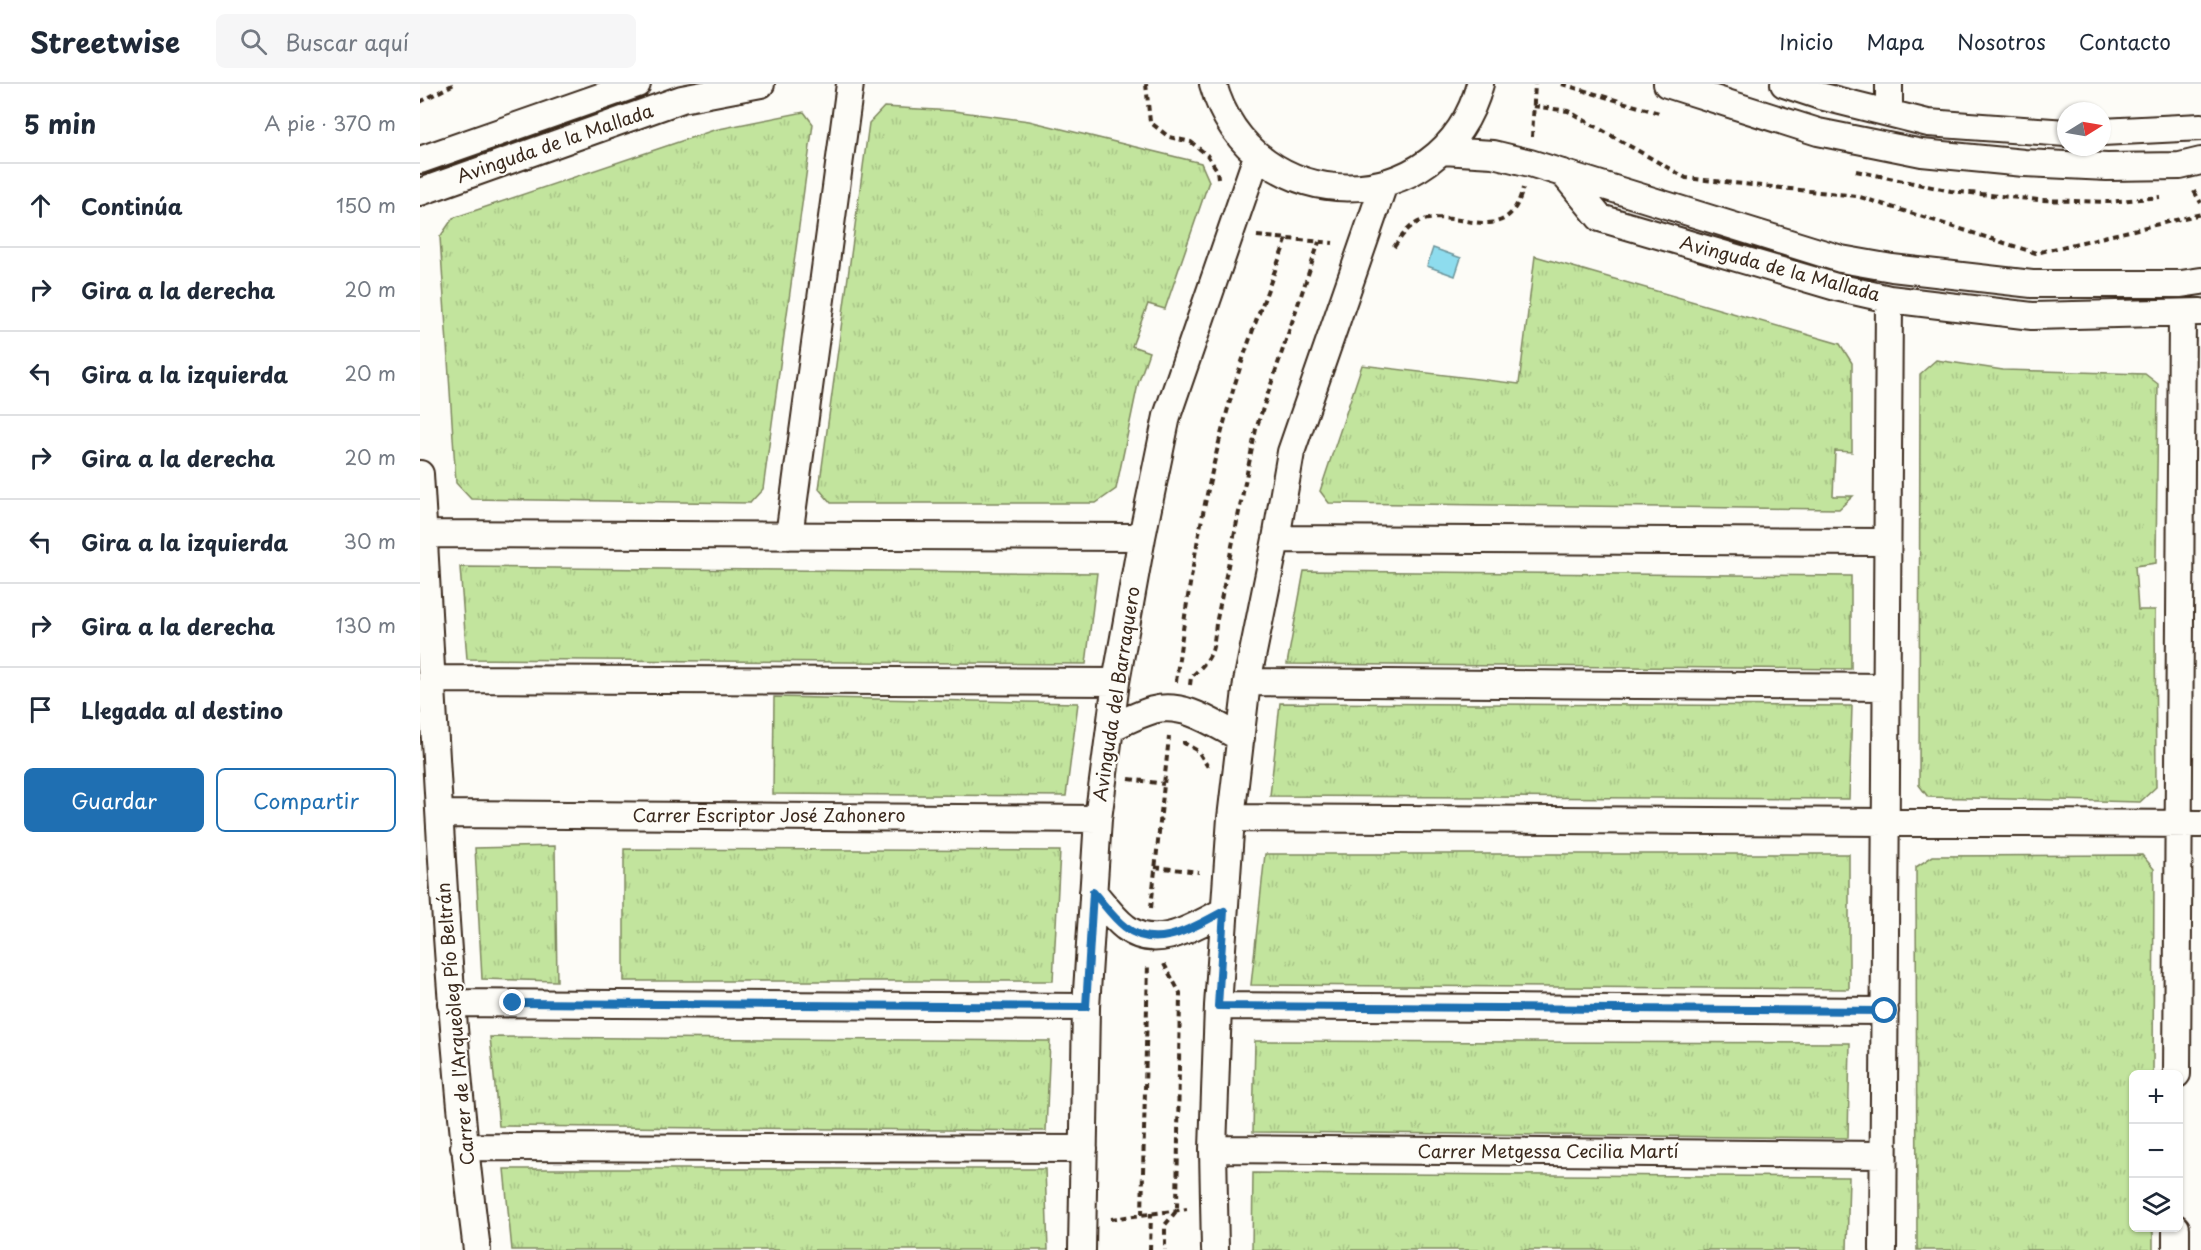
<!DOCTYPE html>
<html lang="es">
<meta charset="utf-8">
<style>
:root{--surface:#fff;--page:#f6f6f7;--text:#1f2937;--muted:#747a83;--line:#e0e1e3;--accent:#1f6fb2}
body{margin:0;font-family:"Playpen Sans",sans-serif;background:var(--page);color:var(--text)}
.controls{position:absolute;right:18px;bottom:18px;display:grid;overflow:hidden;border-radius:9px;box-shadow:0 2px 4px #0004}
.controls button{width:54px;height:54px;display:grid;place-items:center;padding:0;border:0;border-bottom:2px solid var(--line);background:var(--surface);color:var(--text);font:30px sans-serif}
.compass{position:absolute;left:1637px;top:18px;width:54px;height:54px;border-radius:50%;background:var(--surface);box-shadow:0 2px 4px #0004;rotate:79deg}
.stop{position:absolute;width:18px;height:18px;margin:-14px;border:4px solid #1f6fb2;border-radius:50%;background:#fff}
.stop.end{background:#1f6fb2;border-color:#fff;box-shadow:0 2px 6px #0008}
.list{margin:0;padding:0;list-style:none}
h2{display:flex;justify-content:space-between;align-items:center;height:78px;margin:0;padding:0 24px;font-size:26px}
h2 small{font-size:20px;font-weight:400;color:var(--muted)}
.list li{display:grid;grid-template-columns:39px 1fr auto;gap:18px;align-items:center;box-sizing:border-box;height:84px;padding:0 24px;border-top:2px solid var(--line)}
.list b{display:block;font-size:22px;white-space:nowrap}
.list em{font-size:20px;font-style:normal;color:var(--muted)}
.actions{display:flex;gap:12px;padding:18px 24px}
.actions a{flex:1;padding:14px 0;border:2px solid var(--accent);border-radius:9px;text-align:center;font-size:21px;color:var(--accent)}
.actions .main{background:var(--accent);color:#fff}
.icon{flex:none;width:33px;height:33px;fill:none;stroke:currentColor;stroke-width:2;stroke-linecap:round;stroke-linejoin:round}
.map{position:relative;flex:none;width:1781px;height:1166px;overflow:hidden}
header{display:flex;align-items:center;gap:36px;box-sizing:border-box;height:84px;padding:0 30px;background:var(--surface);border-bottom:2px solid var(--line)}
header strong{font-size:28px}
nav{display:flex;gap:33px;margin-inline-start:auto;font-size:21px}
.search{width:420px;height:54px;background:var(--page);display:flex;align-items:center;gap:15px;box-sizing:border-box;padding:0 21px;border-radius:9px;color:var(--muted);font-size:22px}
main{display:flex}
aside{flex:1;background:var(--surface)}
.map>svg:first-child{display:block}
</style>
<header>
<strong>Streetwise</strong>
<div class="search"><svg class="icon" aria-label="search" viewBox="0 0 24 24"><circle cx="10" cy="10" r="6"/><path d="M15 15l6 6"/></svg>Buscar aquí</div>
<nav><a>Inicio</a><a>Mapa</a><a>Nosotros</a><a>Contacto</a></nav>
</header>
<main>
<aside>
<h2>5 min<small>A pie · 370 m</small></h2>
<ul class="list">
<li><svg class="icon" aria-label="ahead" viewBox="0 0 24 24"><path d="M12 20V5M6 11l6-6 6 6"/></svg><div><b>Continúa</b></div><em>150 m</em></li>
<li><svg class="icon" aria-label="right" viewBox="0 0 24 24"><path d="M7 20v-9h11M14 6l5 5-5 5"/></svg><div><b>Gira a la derecha</b></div><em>20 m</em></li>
<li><svg class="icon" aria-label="left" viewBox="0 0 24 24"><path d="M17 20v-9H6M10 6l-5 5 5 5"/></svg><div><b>Gira a la izquierda</b></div><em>20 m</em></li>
<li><svg class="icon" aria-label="right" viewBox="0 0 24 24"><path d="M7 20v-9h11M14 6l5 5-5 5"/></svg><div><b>Gira a la derecha</b></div><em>20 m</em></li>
<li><svg class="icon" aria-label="left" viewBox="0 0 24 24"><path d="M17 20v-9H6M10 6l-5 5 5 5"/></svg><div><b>Gira a la izquierda</b></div><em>30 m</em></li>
<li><svg class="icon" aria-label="right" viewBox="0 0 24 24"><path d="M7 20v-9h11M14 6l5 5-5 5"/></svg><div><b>Gira a la derecha</b></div><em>130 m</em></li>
<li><svg class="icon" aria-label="arrive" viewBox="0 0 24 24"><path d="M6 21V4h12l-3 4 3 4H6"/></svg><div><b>Llegada al destino</b></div></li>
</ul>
<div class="actions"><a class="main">Guardar</a><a>Compartir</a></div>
</aside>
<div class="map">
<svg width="1781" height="1166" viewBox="0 0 1781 1166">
<defs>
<pattern id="grass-tufts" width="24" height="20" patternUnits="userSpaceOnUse" patternTransform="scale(1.5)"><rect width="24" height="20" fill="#c2e49d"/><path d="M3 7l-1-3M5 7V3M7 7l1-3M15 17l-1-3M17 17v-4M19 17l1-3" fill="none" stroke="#a8c487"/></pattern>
</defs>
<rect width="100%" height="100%" fill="#fdfcf7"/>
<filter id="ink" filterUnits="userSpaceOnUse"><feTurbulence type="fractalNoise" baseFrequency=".0167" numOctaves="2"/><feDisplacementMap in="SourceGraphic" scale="12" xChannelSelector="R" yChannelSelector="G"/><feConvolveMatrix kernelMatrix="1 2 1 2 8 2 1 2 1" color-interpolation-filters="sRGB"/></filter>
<g filter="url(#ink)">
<path fill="url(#grass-tufts)" stroke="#7e875e" stroke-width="1.5" d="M 464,23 L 534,27 L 609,37 L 781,79 L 789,97 L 745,225 L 728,220 L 712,262 L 729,268 L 718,300 L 696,405 L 676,419 L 411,419 L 399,405 L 449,39 Z
M 384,28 L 393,40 L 343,405 L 330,419 L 51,415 L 36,399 L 20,153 L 33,134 L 294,46 Z
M 1115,172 L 1420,260 L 1432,279 L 1432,368 L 1415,367 L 1413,412 L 1433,412 L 1419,425 L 909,419 L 900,407 L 942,281 L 1099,300 Z
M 1516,276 L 1583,286 L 1725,290 L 1738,300 L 1736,479 L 1715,482 L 1718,526 L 1735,526 L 1736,703 L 1720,718 L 1508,713 L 1499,701 L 1500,290 Z
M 40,483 L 677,489 L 666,580 L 47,575 Z
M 884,487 L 1431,492 L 1431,585 L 867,580 Z
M 354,613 L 658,619 L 646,712 L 353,710 Z
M 860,619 L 1432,622 L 1429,715 L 850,712 Z
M 135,762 L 137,897 L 62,895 L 55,764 Z
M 204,765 L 640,767 L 633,897 L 204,897 Z
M 845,770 L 1429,770 L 1429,905 L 831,901 Z
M 1722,771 L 1734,785 L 1733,990 L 1714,990 L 1714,1144 L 1733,1144 L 1733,1166 L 1497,1166 L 1496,783 L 1513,772 Z
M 70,953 L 630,957 L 626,1047 L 79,1042 Z
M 835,957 L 1430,959 L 1428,1054 L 833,1048 Z
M 84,1085 L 625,1085 L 628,1166 L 92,1166 Z
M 833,1089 L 1429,1093 L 1427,1166 L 832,1166 Z"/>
<path fill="#8edcee" stroke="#6d959b" stroke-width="1.5" d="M 1013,164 L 1041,174 L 1035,192 L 1007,182 Z"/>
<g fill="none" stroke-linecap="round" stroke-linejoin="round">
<defs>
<path id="street" d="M 793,0 C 832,137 1023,139 1060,0
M 1247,0 L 1398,48 L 1502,69 L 1604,79 L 1687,83 L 1760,82 L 1781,77
M 1364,0 L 1400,12 L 1508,39 L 1646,49
M 1469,0 L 1469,29
M 1682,48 L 1781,43
M 1022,67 L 1073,70 L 1110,79 L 1421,175 L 1472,184 L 1612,200 L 1761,200 L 1781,197
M 0,76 L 217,0
M 1143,89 L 1180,134 L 1416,203 L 1469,215 L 1612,232 L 1781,228
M 0,108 L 262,15 L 341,0
M 0,390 C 16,649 24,909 57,1166
M 4,450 L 722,453
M 369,452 L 430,0
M 856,455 L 1467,458
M 12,595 L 696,598
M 827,598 L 1466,603
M 690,644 C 704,638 719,630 733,626 C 765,618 794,640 821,654
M 20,730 L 678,735
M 811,734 L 1781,740
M 673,808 C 683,819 693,834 705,843 C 736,868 775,842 804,827
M 31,919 L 666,923
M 798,922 L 1465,927
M 1757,990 L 1762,230
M 44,1063 L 664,1065
M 793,1065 L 1463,1071
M 662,1166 L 666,923 L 678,735 L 696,598 L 722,453 L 747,332 L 837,72
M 795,1166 L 793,1065 L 798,922 L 811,734 L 827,598 L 856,455 L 871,368 L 964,100
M 1463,1166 L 1469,215
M 1756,1166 L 1756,1144"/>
</defs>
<use href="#street" stroke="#3b2a1e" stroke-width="30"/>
<path stroke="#3b2a1e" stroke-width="4" stroke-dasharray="6 4.5" stroke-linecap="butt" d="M 726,0 L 730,38 L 749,53 L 771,58 L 787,71 L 797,86 L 798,94
M 1142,0 L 1239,29
M 0,18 L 34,0
M 1113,22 L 1148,27 L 1266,94 L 1437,112 L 1616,169 L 1781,130
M 1112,53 L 1115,0
M 1436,87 L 1531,107 L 1619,116 L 1689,118 L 1740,113
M 1774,107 L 1781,119
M 837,152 L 913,159
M 974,163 C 983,150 992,137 1009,135 C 1047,129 1088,162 1103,104
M 756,598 C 768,501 785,404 812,310 C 827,258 848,206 867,154
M 770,601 L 771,593 C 793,573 793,569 796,540 L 836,345 L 899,158
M 764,657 L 764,659 L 778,667 L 788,683
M 709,695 L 744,700
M 735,783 L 779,788
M 731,824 L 749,653
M 744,880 L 760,909 L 757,1126 L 745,1141 L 745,1166
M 722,1131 L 728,880
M 691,1135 L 767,1125
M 730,1166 L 731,1129"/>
<use href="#street" stroke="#fdfcf7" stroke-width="26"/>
</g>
</g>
<g fill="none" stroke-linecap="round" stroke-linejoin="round" filter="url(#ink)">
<path stroke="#1f6fb2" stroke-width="8" d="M 93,919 L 666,923 L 673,808 C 683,819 693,834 705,843 C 737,868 775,842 804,827 L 798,922 L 1465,927"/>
</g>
<g text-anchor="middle" stroke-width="4.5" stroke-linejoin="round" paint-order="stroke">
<g font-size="18" fill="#3b2a1e" stroke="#fdfcf7">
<text transform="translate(135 60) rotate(-19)" y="6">Avinguda de la Mallada</text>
<text transform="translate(1360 185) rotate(15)" y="6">Avinguda de la Mallada</text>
<text transform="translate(697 610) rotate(-81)" y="6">Avinguda del Barraquero</text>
<text x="349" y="738">Carrer Escriptor José Zahonero</text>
<text transform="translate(36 940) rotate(-95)" y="6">Carrer de l'Arqueòleg Pío Beltrán</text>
<text x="1128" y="1074">Carrer Metgessa Cecilia Martí</text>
</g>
</g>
</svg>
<div class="controls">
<button>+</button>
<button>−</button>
<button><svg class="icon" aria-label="layers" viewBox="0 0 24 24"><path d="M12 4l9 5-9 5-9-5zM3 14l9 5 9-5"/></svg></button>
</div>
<svg class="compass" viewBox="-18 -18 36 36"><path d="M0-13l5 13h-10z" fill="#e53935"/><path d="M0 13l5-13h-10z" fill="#747a83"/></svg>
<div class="stop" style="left:1465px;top:927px"></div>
<div class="stop end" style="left:93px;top:919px"></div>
</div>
</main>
